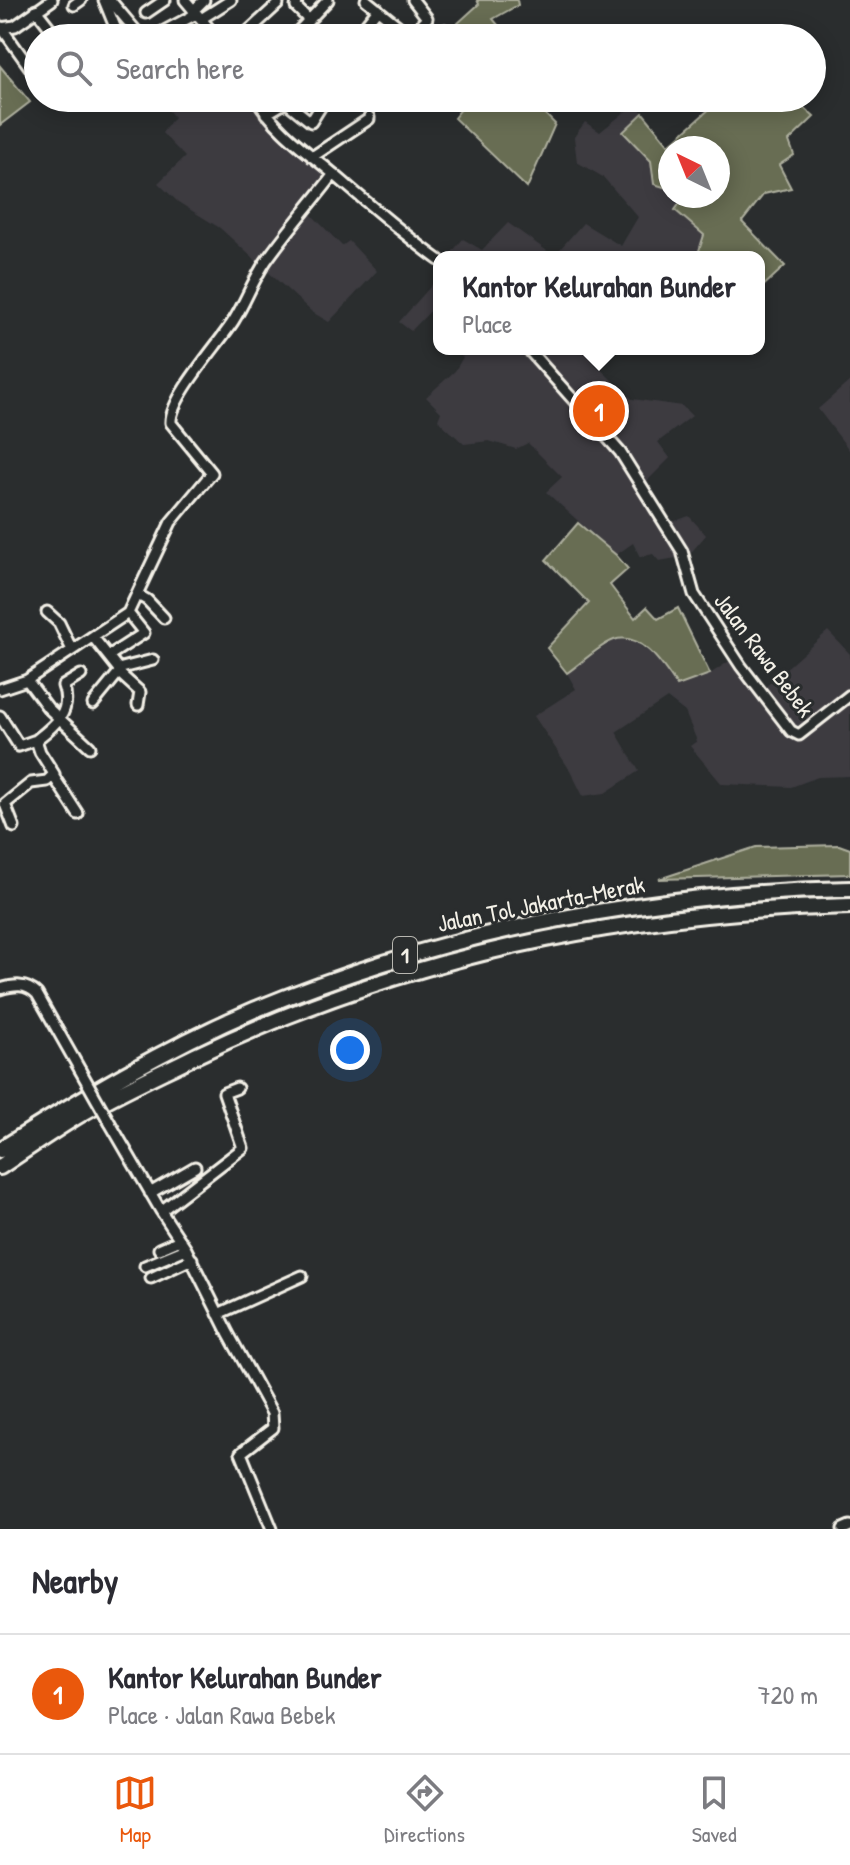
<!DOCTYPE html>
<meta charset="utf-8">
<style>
:root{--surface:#fff;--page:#f2f2f3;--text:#2b2b33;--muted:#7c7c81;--line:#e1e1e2;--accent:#ea580c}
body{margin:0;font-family:"Patrick Hand",sans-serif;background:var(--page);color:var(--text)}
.compass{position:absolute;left:658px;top:136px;width:72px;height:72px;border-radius:50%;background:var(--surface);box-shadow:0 4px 20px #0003;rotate:317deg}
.you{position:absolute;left:350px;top:1050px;width:28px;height:28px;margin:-20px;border:6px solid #fff;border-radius:50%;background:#1a73e8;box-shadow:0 0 0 12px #1a73e833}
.badge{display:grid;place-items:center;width:52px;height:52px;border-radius:50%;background:var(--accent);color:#fff;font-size:26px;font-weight:700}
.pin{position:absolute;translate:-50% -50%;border:4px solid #fff;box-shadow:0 2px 8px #0006}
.popup{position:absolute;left:433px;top:251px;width:332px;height:104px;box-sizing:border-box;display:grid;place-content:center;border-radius:16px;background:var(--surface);filter:drop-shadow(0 2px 6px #0005);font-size:26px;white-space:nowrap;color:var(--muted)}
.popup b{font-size:30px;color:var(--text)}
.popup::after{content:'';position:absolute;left:50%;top:100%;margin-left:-16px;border:16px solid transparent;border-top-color:var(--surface)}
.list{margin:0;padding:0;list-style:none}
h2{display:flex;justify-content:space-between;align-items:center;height:104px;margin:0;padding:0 32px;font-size:34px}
h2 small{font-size:26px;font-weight:400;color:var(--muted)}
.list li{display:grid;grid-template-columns:52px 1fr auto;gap:24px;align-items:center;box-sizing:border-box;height:120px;padding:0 32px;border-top:2px solid var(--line)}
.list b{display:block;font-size:30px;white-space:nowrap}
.list p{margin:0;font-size:26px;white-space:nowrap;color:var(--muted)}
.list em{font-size:26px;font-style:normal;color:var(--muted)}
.icon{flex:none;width:44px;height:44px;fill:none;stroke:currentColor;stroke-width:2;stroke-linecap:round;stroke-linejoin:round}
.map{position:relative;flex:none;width:850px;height:1529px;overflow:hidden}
.search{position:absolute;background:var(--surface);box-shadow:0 4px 20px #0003;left:24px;right:24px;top:24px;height:88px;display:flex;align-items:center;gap:20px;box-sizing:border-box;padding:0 28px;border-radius:44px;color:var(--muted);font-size:30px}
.sheet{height:224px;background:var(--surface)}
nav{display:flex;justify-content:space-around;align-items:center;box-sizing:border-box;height:112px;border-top:2px solid var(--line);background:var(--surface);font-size:22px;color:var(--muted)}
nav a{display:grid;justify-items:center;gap:4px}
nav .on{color:var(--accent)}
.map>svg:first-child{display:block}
</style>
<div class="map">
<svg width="850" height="1529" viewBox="0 0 850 1529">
<rect width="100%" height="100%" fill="#2a2d2e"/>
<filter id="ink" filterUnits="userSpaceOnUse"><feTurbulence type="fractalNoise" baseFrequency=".0125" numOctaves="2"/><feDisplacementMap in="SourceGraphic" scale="16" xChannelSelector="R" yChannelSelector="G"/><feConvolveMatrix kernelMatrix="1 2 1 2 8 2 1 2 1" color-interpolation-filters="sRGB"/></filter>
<g filter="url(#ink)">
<path fill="#3d3b41" d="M 158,98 L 262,98 L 287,130 L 340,174 L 310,213 L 342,246 L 349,241 L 377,271 L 329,322 L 312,312 L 220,228 L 178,202 L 158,183 L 185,157 L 162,133 L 174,117 Z
M 636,103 L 643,113 L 624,132 L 651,161 L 654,184 L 670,189 L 670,196 L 685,196 L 675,210 L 704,235 L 697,257 L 448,257 L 463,239 L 482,250 L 508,223 L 554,256 L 583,223 L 621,246 L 638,217 L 603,177 L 577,162 L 574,137 L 585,122 L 600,132 Z
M 439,277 L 439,302 L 411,331 L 399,322 Z
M 455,349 L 606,349 L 595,364 L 632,399 L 682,406 L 692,416 L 658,442 L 670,458 L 647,481 L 670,523 L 689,516 L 706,535 L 688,556 L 659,561 L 653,554 L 640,557 L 633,543 L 616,555 L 546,492 L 562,477 L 528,443 L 516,449 L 489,441 L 464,444 L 438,420 L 441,412 L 426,397 L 455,371 L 463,357 Z
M 850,381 L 850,451 L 818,409 Z
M 828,631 L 850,654 L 850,776 L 818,777 L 791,787 L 722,784 L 690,746 L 697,741 L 685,712 L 667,698 L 616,732 L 639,771 L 605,793 L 583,796 L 570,770 L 534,716 L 576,689 L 567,673 L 614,640 L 632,640 L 656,657 L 677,686 L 710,674 L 737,656 L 763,689 Z"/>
<path fill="#676d53" stroke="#aeaf9e" stroke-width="2" d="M 477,0 L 517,0 L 518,5 L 493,19 L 509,38 L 453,38 L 457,24 L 479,4 Z
M 0,66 L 30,102 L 0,125 Z
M 470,98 L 529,98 L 555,124 L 527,188 L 454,118 Z
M 722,98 L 793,98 L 814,117 L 789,141 L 794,155 L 779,165 L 791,188 L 764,194 L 742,222 L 785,266 L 759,290 L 759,257 L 697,257 L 704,235 L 675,210 L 685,196 L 718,196 L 718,148 L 670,148 L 670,189 L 654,184 L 651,161 L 623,132 L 643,113 L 669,145 Z
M 578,523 L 616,555 L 628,569 L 610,585 L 635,618 L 647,607 L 658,619 L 678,608 L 710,674 L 677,686 C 664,667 642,631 614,640 C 601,644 579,665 567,673 L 547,648 L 589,603 L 546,560 Z
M 839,845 L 850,849 L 850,874 L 659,879 L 756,847 Z"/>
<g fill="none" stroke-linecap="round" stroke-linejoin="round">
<defs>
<path id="minor" d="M 104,0 L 115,27 L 124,38
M 110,0 L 142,38
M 185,0 L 217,38
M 297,0 L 296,7 L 309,20
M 366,0 L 413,38
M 74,5 L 81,0
M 36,10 L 58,38
M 193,11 L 204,0
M 146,13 L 165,0
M 201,19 L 231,0
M 1,27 L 36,76
M 0,28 L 15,26 L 52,0
M 445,30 L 452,38
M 411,36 L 427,18 L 413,0
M 151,38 L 196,14
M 241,38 L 278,4
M 292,38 L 328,0
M 361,38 L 366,24 L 378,9
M 256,98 C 277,132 307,151 336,176 C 370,205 403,234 439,260
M 266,114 L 286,102 L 311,122 L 326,98
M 312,157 L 369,119 L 369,117
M 528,349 L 620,452 L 682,551 L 694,594 L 741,666 L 791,731 L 799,735 L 850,695
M 138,595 L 147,600 L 164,618
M 47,612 L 59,623 L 72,650
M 93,637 L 120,671 L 93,704
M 110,655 L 144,633 L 128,613
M 118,669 L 153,660
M 119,673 L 140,692 L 138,705
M 27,680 L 48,708 L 90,747
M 0,689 L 27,680 L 128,613 L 171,522 L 212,473 L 171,423 C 169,398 220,343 234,320 C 246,301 253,280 266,261 C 287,231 312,203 334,174
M 0,716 L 19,746 L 36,740 L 40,752 L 54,774 L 47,781 L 31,783 L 5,804 L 14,827
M 36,740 C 54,726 73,712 63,686 L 81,675
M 54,777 L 78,814
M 0,989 C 14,985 26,983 37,994 L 80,1070
M 110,1123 L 161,1211 L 186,1249 L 228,1333 L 272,1413 L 273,1428 L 241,1453 L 272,1529
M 150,1193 L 195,1167
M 161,1211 L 243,1148 L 224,1093 L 237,1088
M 159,1249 L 180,1240
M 145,1266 L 186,1249
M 151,1278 L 192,1259
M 218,1314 L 302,1276
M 843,1529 L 850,1526"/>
<path id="highway" d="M 0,1150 C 81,1098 165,1048 254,1010 C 443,932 645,893 850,889
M 0,1167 C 25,1150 50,1133 76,1117 C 114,1094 155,1076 195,1056 C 405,956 617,912 850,906"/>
</defs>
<use href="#minor" stroke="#f4f1e8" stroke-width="15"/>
<use href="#highway" stroke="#f4f1e8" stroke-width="20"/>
<use href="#minor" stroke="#2a2d2e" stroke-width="9"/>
<use href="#highway" stroke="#2a2d2e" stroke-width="14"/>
<defs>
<path id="minor-bridge" d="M 80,1070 L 110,1123"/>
</defs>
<use href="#minor-bridge" stroke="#f4f1e8" stroke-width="15" stroke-linecap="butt"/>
<use href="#minor-bridge" stroke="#2a2d2e" stroke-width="9"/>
</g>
</g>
<g text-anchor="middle" stroke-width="6" stroke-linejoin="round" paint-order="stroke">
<rect fill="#2a2d2e" stroke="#b7b6b0" stroke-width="2" x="393" y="937" width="24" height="36" rx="6"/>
<g font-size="22" font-weight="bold" fill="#f4f1e8">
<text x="405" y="963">1</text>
</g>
<g font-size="24" fill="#f4f1e8" stroke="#2a2d2e">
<text transform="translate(764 655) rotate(53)" y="8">Jalan Rawa Bebek</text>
<text transform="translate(541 904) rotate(-11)" y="8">Jalan Tol Jakarta–Merak</text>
</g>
</g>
</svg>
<svg class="compass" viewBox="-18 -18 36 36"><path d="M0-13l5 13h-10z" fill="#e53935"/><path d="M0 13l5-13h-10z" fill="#7c7c81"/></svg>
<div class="you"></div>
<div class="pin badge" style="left:599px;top:411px">1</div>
<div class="popup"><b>Kantor Kelurahan Bunder</b>Place</div>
<div class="search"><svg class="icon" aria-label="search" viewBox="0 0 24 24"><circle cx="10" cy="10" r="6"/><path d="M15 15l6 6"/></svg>Search here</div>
</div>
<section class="sheet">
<h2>Nearby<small></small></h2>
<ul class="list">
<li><span class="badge">1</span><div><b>Kantor Kelurahan Bunder</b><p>Place · Jalan Rawa Bebek</p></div><em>720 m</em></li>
</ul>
</section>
<nav>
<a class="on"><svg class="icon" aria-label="map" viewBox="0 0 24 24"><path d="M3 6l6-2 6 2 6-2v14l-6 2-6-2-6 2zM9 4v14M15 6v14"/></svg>Map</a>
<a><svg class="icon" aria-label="directions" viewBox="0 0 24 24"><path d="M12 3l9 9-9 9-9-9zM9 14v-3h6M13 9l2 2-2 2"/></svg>Directions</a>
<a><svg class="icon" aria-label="saved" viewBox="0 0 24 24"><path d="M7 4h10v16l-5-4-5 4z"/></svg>Saved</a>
</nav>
